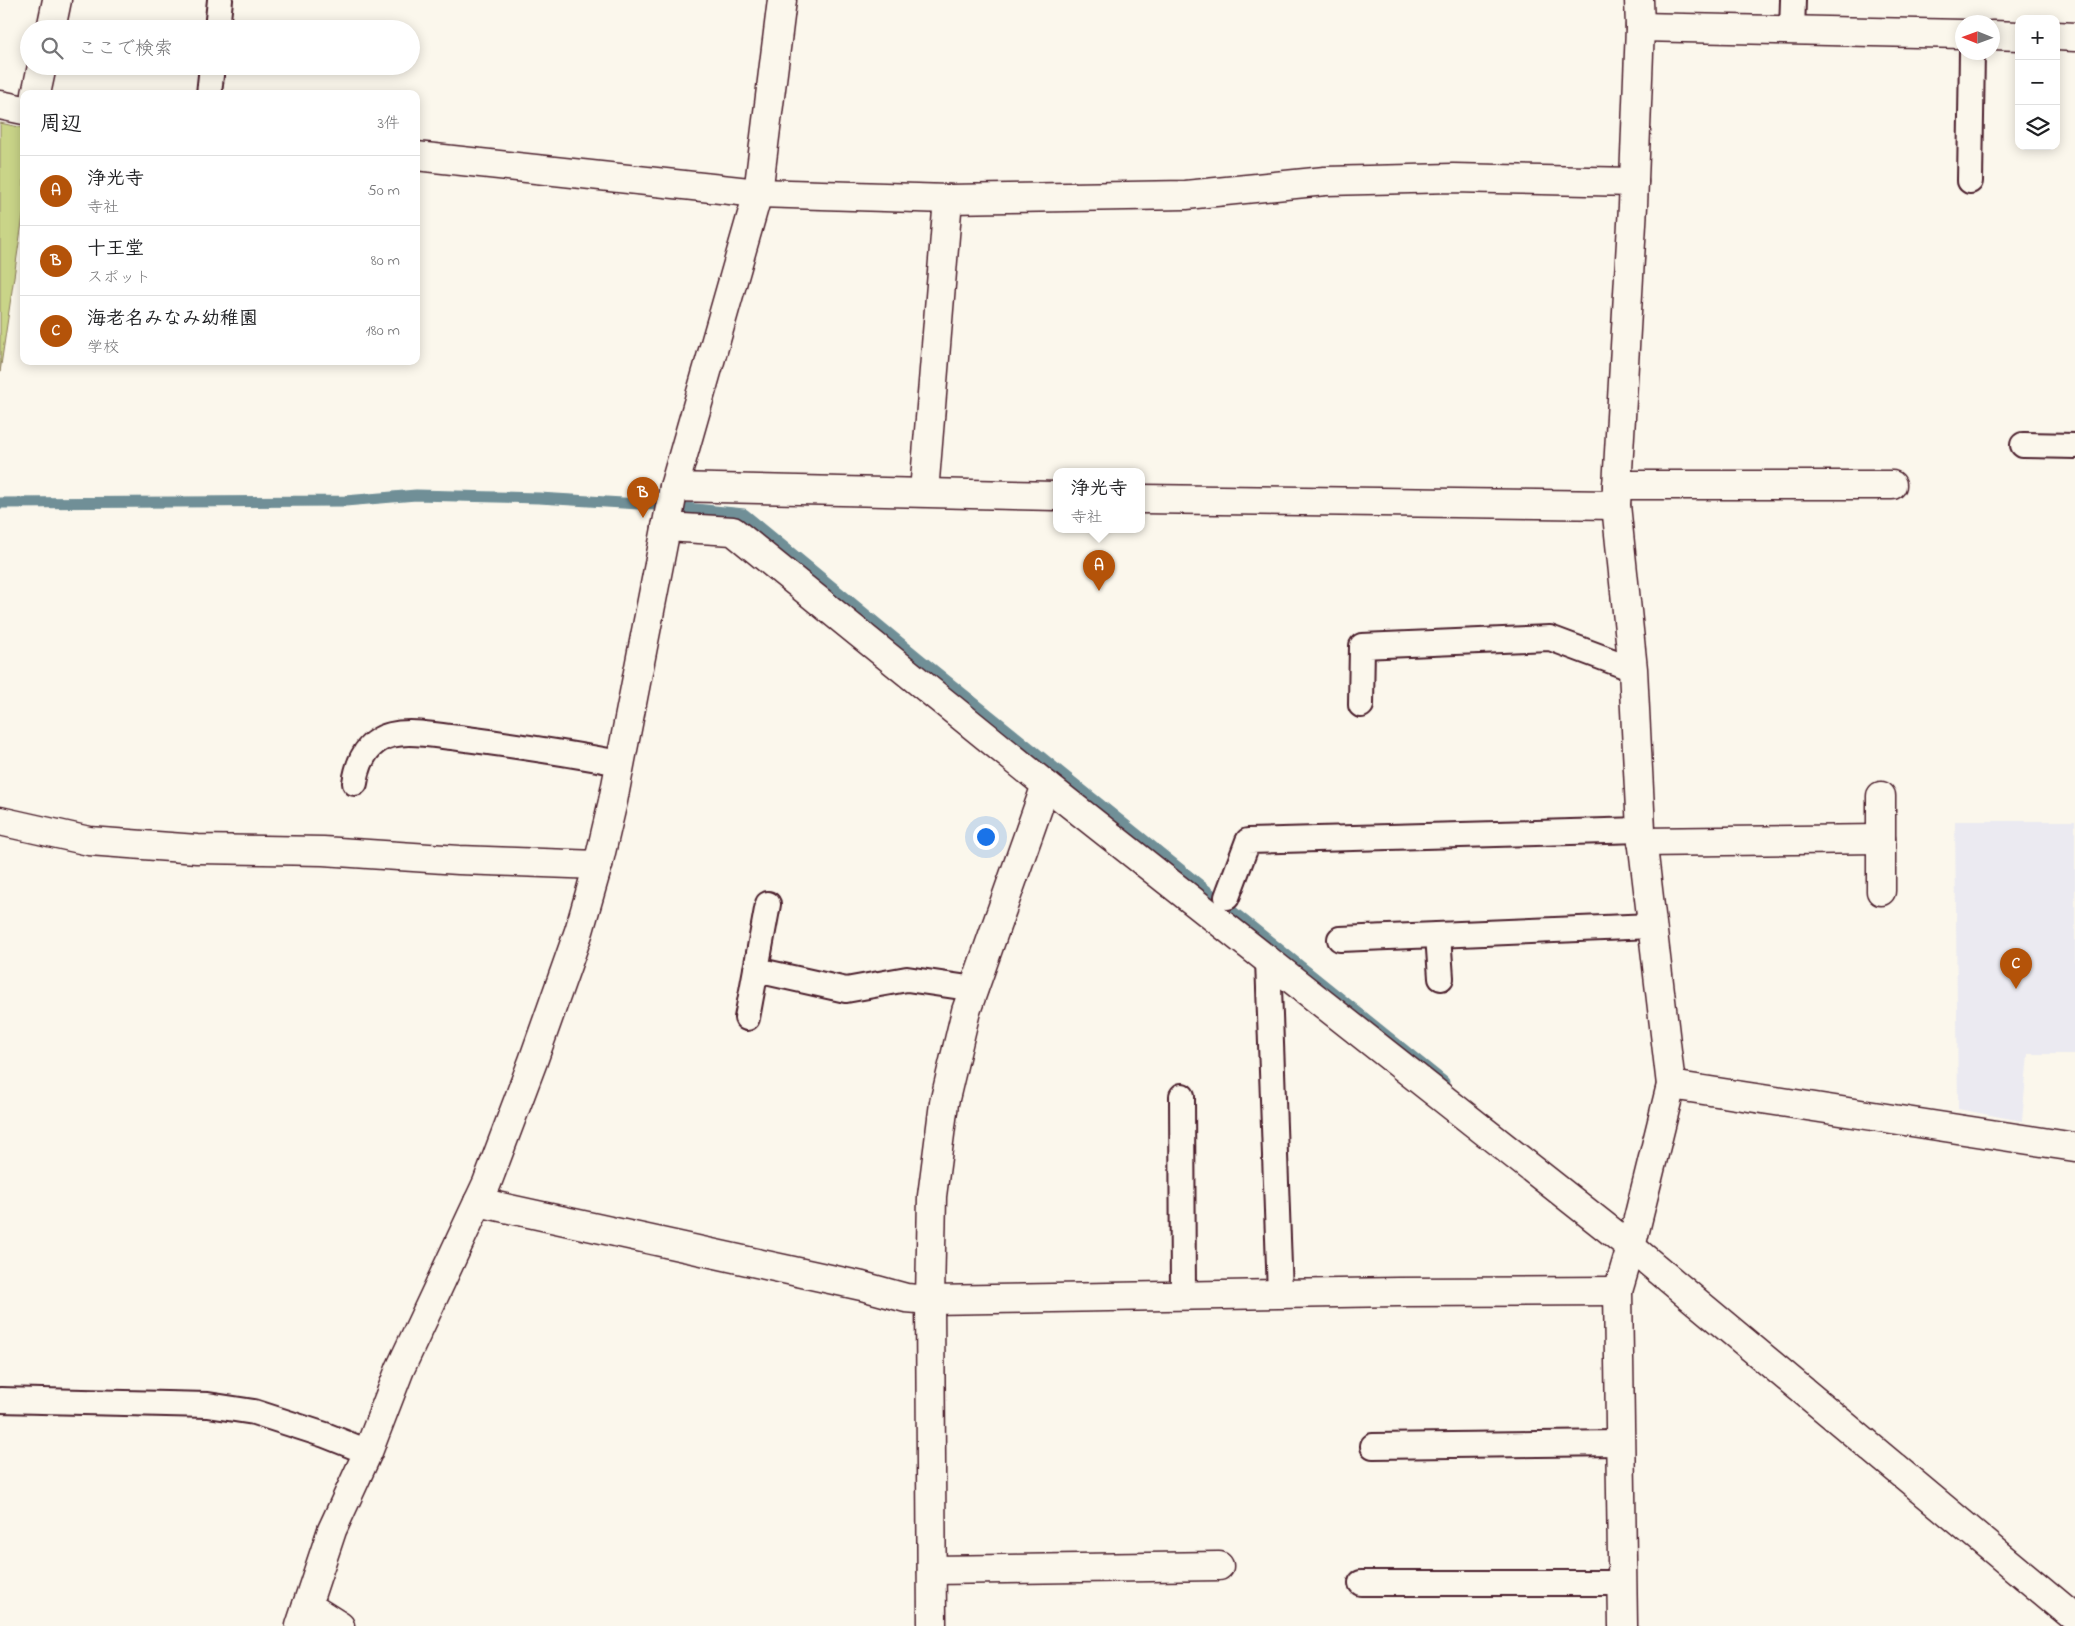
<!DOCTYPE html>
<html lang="ja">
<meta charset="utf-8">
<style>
body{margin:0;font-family:"Indie Flower","Klee One",sans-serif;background:#f2f2f2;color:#202124}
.controls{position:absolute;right:15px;top:15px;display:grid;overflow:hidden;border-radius:10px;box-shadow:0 2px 12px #0003}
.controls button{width:45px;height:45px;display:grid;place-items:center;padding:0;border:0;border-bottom:1px solid #e0e0e0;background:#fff;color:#202124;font:25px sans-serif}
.compass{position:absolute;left:1955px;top:15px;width:45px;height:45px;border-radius:50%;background:#fff;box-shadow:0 2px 12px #0003;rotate:271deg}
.you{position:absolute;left:985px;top:836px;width:18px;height:18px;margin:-12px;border:4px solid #fff;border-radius:50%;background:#1a73e8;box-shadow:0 0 0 8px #1a73e833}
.badge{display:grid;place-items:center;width:32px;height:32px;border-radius:50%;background:#b45309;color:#fff;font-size:16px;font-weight:700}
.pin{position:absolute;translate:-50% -41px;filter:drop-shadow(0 1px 2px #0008)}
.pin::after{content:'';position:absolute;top:26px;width:18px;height:15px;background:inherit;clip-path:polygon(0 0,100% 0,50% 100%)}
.popup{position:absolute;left:1053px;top:468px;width:92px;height:65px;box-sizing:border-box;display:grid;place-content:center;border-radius:10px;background:#fff;filter:drop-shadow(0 1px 4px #0005);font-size:16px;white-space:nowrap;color:#757577}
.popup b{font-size:19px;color:#202124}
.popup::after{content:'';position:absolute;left:50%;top:100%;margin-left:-10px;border:10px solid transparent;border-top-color:#fff}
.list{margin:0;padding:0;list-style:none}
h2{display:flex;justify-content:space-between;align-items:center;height:65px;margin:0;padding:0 20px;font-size:21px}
h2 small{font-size:16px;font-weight:400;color:#757577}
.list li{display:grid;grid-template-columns:32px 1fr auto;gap:15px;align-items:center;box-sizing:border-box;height:70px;padding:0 20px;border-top:1px solid #e0e0e0}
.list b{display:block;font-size:19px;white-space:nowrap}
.list p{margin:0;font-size:16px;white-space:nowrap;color:#757577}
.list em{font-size:16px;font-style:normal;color:#757577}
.icon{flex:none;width:28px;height:28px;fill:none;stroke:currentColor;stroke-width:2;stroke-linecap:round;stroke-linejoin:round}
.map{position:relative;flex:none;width:2075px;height:1626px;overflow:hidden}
.search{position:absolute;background:#fff;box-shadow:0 2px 12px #0003;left:20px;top:20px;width:400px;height:55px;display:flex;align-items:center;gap:12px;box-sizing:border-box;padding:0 18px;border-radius:28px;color:#757577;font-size:19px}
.panel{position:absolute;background:#fff;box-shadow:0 2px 12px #0003;left:20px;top:90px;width:400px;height:275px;border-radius:10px}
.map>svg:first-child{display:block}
.built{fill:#ebeaf1}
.green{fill:#c9d488;stroke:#8a7a5a}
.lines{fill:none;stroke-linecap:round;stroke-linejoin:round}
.stream{stroke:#6f8f97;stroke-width:11}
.lane-casing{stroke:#4a1f2b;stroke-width:28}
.street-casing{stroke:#4a1f2b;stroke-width:31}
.lane{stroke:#fbf7ec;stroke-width:24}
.street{stroke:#fbf7ec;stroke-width:28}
</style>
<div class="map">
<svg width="2075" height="1626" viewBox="0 0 2075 1626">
<rect width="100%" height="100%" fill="#fbf7ec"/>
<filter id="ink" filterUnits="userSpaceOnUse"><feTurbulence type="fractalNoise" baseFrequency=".02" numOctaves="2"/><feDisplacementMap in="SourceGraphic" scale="10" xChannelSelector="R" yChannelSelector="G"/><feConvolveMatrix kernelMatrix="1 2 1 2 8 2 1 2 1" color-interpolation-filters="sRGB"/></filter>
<g filter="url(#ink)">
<polygon class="built" points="1955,821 2075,821 2075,1054 2028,1054 2022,1121 1958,1109"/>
<polygon class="green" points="0,123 24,128 24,209 0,372"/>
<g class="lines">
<polyline class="stream" points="0,503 345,501 416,495 539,498 656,505 744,514 921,660 1444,1082"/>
<g class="lane-casing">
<g id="lane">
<polyline points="217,29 220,0"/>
<polyline points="1792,31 1793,0"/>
<polyline points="209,94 212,66"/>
<polyline points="1970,181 1972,52"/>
<polyline points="2023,445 2075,446"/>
<polyline points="1361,705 1362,646 1550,638 1633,669"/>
<path d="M355,783C358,762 367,741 391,735C412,730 437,736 459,738C513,745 566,753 620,763"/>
<polyline points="1227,897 1248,841 1641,830"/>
<polyline points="1438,935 1441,978"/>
<polyline points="1340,939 1652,926"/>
<polyline points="1268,960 1280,1294"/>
<polyline points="756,970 846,990 907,979 975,989"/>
<polyline points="747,1018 768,904"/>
<polyline points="1182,1096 1183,1296"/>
<polyline points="0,1400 208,1405 254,1412 325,1435 368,1452"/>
<polyline points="1373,1446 1620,1443"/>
<polyline points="1361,1583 1622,1583"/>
</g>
</g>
<g class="street-casing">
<g id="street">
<polyline points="1640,27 1962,34"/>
<polyline points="51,29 57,0"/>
<polyline points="1992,35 2019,36"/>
<polyline points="2056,36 2075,37"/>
<polyline points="36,94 42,66"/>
<polyline points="0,105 24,110"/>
<polyline points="416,156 758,193 948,199 1186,195 1325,181 1453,178 1634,182"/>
<polyline points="1617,485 1892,485"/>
<polyline points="674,487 1056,496"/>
<polyline points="924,492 948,199"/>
<polyline points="1142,499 1616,505"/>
<polyline points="666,527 733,531 1046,785 1631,1247 2075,1618"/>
<polyline points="0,821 89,841 197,849 323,851 459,860 598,865"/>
<polyline points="1642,842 1881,839"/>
<polyline points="1881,891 1881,796"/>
<polyline points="1671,1085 2075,1147"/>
<polyline points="478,1202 862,1286 906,1298 930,1300 1398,1292 1618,1291"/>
<polyline points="932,1570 1219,1566"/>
<polyline points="307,1605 340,1626"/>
<polyline points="300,1626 332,1530 368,1452 400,1369 487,1183 533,1061 579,931 598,865 613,801 674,487 758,193 782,0"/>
<polyline points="932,1626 930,1300 932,1196 944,1103 966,1011 1046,785"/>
<polyline points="1623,1626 1618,1291 1631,1247 1671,1085 1641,830 1633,669 1616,505 1633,206 1640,27 1639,0"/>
</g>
</g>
<use href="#lane" class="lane"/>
<use href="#street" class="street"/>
</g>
</g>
</svg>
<div class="controls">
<button>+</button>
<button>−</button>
<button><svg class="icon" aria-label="layers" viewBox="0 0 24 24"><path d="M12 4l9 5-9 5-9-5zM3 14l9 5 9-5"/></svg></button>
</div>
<svg class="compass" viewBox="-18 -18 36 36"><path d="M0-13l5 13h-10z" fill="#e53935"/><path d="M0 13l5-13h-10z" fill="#757577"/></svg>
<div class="you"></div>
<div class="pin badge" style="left:1099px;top:591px">A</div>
<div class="popup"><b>浄光寺</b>寺社</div>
<div class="pin badge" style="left:643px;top:518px">B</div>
<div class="pin badge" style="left:2016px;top:989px">C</div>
<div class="search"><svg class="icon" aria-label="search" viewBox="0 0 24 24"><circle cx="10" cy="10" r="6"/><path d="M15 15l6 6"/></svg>ここで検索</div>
<section class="panel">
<h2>周辺<small>3件</small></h2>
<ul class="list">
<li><span class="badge">A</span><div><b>浄光寺</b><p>寺社</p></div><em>50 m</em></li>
<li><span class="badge">B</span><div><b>十王堂</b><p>スポット</p></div><em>80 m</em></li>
<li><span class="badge">C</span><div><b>海老名みなみ幼稚園</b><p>学校</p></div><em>180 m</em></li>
</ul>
</section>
</div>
